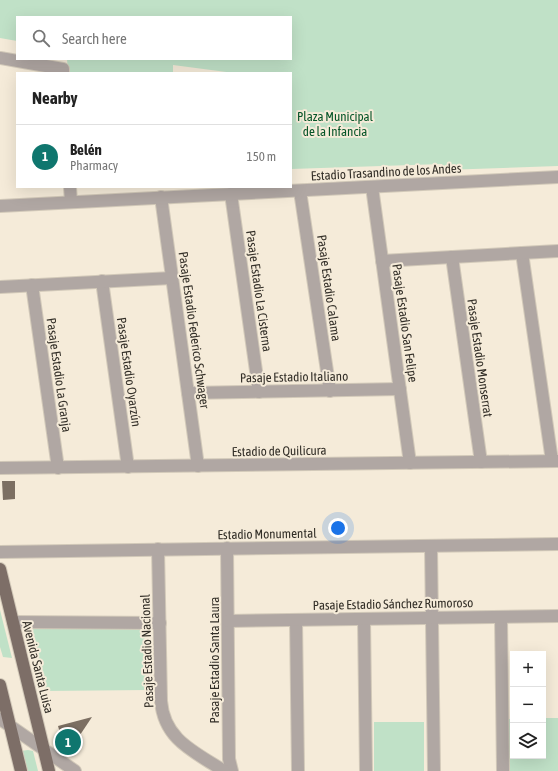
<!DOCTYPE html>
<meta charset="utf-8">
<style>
body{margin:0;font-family:"Asap Condensed",sans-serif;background:#f6f6f6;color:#222}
.controls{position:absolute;right:12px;bottom:12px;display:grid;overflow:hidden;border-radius:0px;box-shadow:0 4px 16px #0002}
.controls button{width:36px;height:36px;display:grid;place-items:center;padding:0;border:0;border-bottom:1px solid #e0e0e0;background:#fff;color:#222;font:20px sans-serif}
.you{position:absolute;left:338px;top:528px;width:14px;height:14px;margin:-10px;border:3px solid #fff;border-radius:50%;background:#1a73e8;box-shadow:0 0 0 6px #1a73e833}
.badge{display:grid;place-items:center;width:26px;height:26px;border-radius:50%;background:#0f766e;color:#fff;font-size:13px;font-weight:700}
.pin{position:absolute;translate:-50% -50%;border:2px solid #fff;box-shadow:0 1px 4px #0006}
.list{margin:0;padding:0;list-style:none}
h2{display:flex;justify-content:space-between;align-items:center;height:52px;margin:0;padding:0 16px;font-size:17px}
h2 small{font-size:13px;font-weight:400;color:#767676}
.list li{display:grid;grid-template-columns:26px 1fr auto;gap:12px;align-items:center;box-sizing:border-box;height:64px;padding:0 16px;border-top:1px solid #e0e0e0}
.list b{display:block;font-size:15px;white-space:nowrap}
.list p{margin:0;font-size:13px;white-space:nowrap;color:#767676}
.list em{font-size:13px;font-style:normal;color:#767676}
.icon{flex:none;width:22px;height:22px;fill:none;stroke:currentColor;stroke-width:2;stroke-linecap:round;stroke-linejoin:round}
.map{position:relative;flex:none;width:558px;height:771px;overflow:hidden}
.search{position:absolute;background:#fff;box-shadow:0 4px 16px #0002;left:16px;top:16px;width:276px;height:44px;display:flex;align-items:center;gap:10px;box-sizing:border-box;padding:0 14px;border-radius:0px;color:#767676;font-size:15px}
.panel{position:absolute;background:#fff;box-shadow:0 4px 16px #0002;left:16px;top:72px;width:276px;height:116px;border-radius:0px}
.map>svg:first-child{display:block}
.green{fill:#c0e1c7}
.building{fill:#7c6f62}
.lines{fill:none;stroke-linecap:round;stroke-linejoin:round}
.minor-casing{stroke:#d2c9b9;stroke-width:14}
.major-casing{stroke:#d2c9b9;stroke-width:14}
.minor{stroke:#b0a7a3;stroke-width:12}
.major{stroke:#7d6e67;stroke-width:12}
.labels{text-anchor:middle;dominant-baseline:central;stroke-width:4;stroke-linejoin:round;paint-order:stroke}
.park-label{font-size:13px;fill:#055528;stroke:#f5ebd9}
.street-label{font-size:13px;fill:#332f28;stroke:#f5ebd9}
</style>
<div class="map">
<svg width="558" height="771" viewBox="0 0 558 771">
<rect width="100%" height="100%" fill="#f5ebd9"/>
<g class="green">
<polygon points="0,0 558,0 558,166 443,170 442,164 291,169 291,73 234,73 173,65 173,73 68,73 67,59 291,59 291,17 17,17 17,41 0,38"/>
<polygon points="0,610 12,658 3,657 0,647"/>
<polygon points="28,627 147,628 148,690 43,691"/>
<polygon points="543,718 558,718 558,771 507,771 507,719 513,719 513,756 543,756"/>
<rect x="374" y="722" width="50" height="49"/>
<polygon points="28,750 33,751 38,771 24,771 21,751"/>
</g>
<g class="building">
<polygon points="2,481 15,481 15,499 3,500"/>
<polygon points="92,717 72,747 63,743 58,726"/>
</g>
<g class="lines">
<g class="minor-casing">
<g id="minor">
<polyline points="0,58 63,69 63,73"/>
<polyline points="70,187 71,202"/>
<polyline points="372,187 410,463"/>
<polyline points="300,191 330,391"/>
<polyline points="231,194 259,392"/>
<polyline points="161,197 198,466"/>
<polyline points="0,206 558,177"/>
<polyline points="522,253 552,461"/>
<polyline points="452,257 481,462"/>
<polyline points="382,261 558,251"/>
<polyline points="102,281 128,467"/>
<polyline points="32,285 58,468"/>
<polyline points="0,287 172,278"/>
<polyline points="188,393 400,389"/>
<polyline points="0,468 558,461"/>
<polyline points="431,546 434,771"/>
<polyline points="227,548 229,759 232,771"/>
<path d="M158,549L161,701C164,740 195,752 224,771"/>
<polyline points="0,552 558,544"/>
<polyline points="501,617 503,771"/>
<polyline points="364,619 366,771"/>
<polyline points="296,620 298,771"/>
<polyline points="228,621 558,616"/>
<polyline points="13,622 160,623"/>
<polyline points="0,719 75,771"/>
</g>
</g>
<g class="major-casing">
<g id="major">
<polyline points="0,569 49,771"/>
<polyline points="0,685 21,771"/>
</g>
</g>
<use href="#minor" class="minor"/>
<use href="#major" class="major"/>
</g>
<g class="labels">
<g class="park-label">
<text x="335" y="116">Plaza Municipal<tspan x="335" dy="15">de la Infancia</tspan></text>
</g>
<g class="street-label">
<text transform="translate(386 172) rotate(-3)">Estadio Trasandino de los Andes</text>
<text transform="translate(329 288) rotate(82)">Pasaje Estadio Calama</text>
<text transform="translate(259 291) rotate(82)">Pasaje Estadio La Cisterna</text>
<text transform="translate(405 323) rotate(82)">Pasaje Estadio San Felipe</text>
<text transform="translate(194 330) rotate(82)">Pasaje Estadio Federico Schwager</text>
<text transform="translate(480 358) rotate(82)">Pasaje Estadio Monserrat</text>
<text transform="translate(129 372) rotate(82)">Pasaje Estadio Oyarzún</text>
<text transform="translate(59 375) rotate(82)">Pasaje Estadio La Granja</text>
<text transform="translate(294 377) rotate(-1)">Pasaje Estadio Italiano</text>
<text transform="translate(279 451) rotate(-1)">Estadio de Quilicura</text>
<text transform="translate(267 534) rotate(-1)">Estadio Monumental</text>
<text transform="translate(393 604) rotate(-1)">Pasaje Estadio Sánchez Rumoroso</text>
<text transform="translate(147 651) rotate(-92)">Pasaje Estadio Nacional</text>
<text transform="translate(214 660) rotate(-90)">Pasaje Estadio Santa Laura</text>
<text transform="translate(38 667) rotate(76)">Avenida Santa Luisa</text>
</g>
</g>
</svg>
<div class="controls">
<button>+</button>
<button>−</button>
<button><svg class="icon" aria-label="layers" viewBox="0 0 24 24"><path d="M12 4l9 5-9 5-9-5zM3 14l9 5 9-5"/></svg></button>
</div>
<div class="you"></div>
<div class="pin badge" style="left:68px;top:742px">1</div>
<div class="search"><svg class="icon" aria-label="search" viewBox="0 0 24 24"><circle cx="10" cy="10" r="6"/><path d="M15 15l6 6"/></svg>Search here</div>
<section class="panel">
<h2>Nearby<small></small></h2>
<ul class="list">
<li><span class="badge">1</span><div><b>Belén</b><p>Pharmacy</p></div><em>150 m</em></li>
</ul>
</section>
</div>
